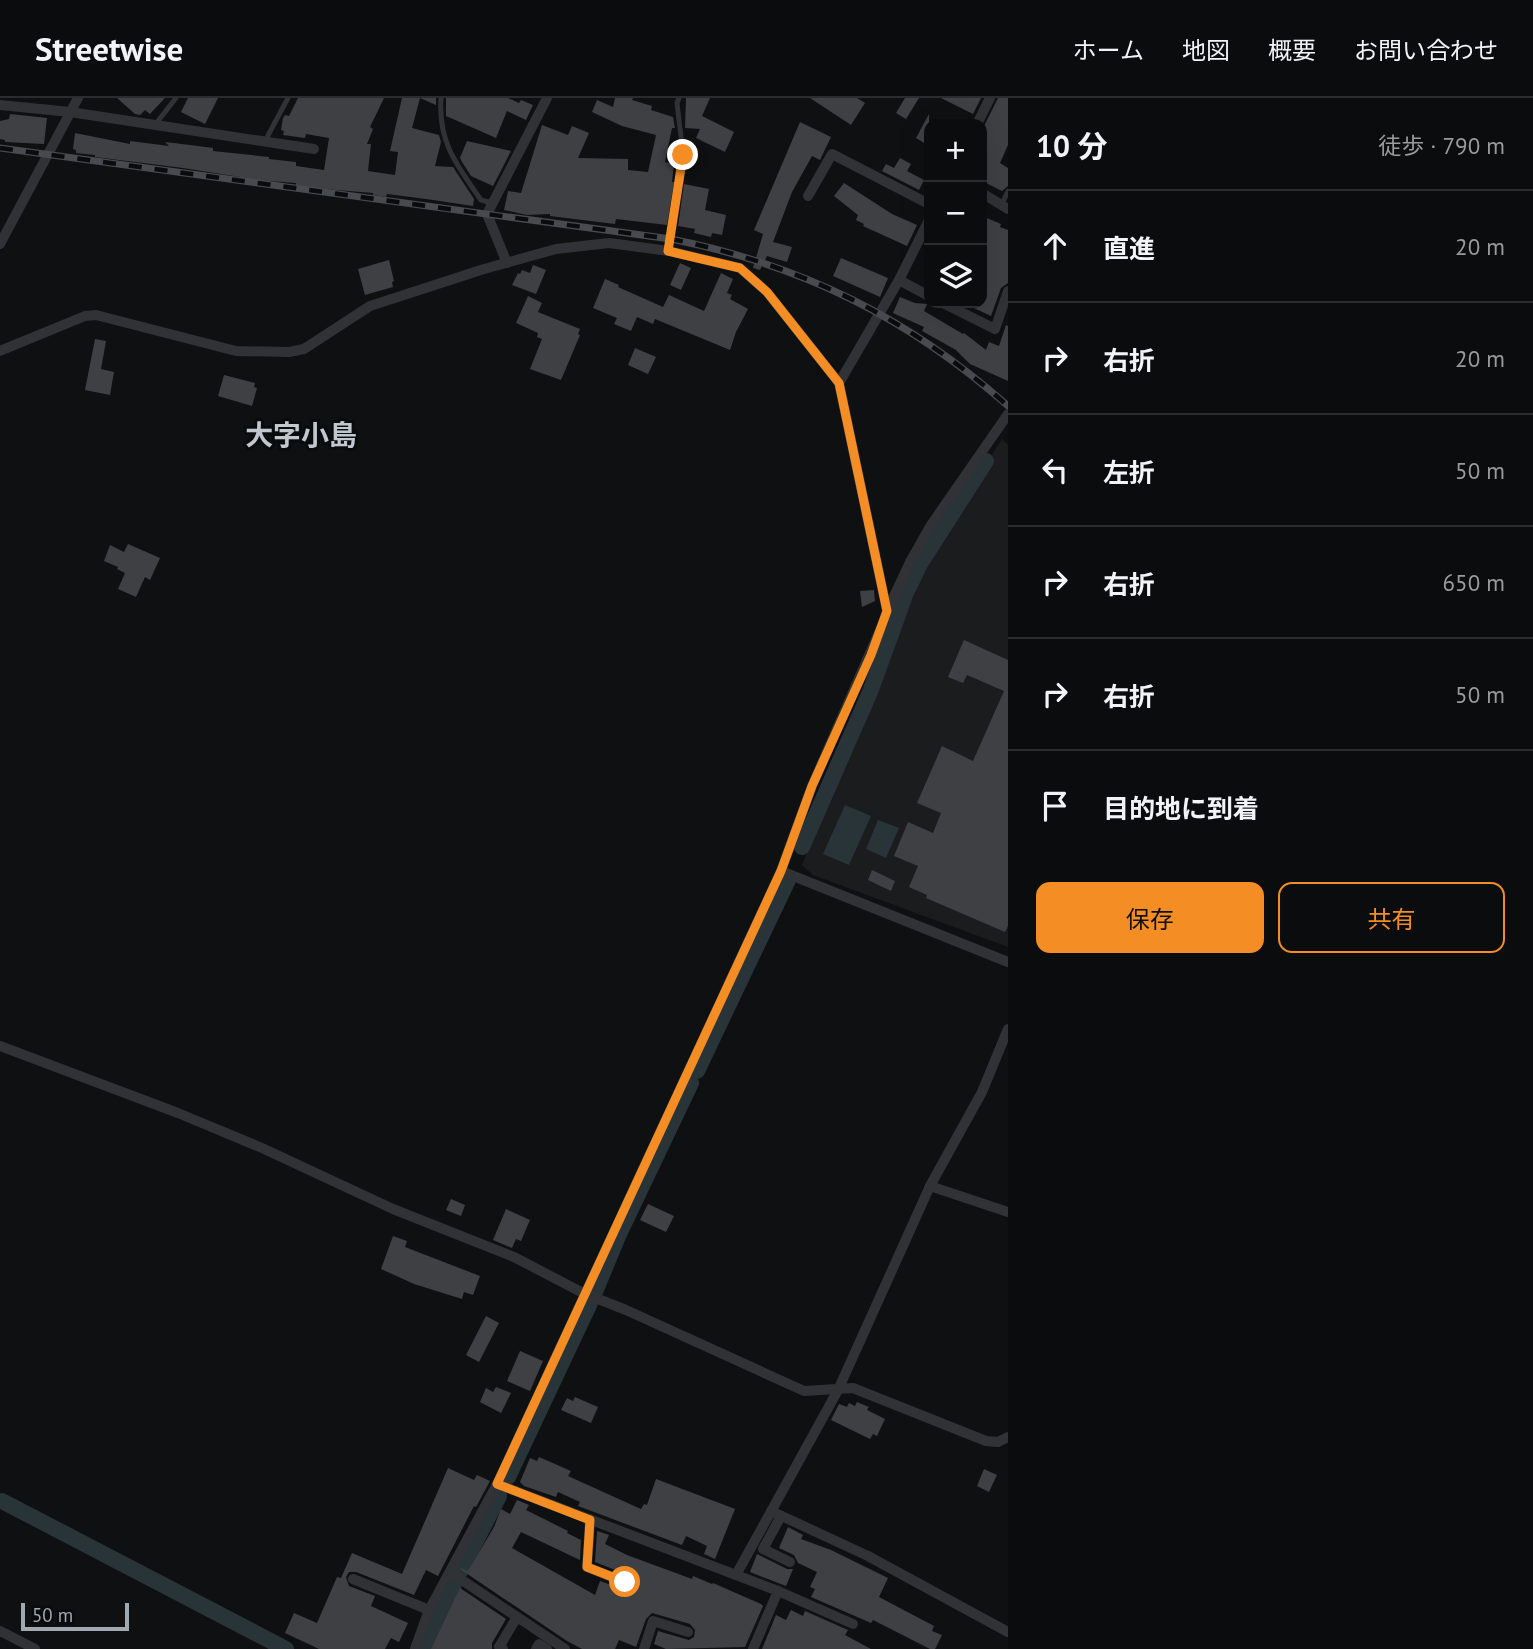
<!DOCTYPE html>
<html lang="ja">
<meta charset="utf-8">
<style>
body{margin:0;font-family:"PT Sans","Noto Sans JP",sans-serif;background:#141516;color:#f1f3f6}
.controls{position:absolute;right:21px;top:21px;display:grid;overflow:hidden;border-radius:14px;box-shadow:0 7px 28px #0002}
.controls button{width:63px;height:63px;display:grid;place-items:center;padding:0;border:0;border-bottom:2px solid #2b2c2e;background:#0b0c0d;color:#f1f3f6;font:35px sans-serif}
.scale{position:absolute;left:21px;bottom:18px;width:108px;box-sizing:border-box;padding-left:7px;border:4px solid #a0a9b2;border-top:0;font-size:19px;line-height:24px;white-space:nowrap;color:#a0a9b2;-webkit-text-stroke:5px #0a0b0c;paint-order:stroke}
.stop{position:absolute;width:21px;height:21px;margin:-16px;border:5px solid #f48d24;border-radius:50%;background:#fff}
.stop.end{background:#f48d24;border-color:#fff;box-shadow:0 2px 7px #0008}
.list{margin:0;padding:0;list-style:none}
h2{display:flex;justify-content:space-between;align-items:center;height:91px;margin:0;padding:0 28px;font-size:30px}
h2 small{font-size:23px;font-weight:400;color:#9a9b9d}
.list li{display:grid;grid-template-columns:46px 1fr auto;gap:21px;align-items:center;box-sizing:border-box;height:112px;padding:0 28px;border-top:2px solid #2b2c2e}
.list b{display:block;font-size:26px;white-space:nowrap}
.list em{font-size:23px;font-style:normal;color:#9a9b9d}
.actions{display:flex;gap:14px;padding:21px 28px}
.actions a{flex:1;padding:16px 0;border:2px solid #f48d24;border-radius:14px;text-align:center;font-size:24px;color:#f48d24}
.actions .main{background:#f48d24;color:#111}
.icon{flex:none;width:38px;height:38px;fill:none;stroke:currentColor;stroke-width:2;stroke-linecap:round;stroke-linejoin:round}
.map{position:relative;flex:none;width:1008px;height:1551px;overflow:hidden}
header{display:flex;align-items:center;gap:42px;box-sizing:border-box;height:98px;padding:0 35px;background:#0b0c0d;border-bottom:2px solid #2b2c2e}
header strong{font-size:33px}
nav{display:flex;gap:38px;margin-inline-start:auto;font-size:24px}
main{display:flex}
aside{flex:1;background:#0b0c0d}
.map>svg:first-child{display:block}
.built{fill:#1b1c1e}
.water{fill:#293439}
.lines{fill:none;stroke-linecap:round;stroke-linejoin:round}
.canal{stroke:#293439;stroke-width:16}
.building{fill:#3e4044}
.lane{stroke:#303236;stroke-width:5}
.street{stroke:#303236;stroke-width:10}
.rail-casing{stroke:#474a4f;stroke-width:7}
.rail{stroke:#0a0b0c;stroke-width:4.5;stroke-dasharray:13;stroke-linecap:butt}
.route{stroke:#f48d24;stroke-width:9}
.labels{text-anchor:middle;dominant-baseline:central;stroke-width:6;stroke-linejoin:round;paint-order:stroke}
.quarter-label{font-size:28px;font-weight:bold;fill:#c1c7ce;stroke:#0a0b0c}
</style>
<header>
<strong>Streetwise</strong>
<nav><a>ホーム</a><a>地図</a><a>概要</a><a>お問い合わせ</a></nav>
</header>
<main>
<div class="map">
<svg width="1008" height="1551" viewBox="0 0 1008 1551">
<rect width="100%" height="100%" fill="#0f1011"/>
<polygon class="built" points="1002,341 1008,347 1008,849 813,777 802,767 923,476 965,399"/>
<g class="water">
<polygon points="845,707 871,718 849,767 823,756"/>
<polygon points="878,722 899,730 886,760 866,751"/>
</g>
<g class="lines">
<g class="canal">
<polyline points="802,749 870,594 906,495 920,466 986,363"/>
<polyline points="697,973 788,782"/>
<polyline points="595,1194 619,1136 691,985"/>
<polyline points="508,1379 590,1205"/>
<polyline points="2,1403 286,1551"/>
<polyline points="461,1472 499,1398"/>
<polyline points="425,1551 454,1486"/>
</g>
</g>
<g class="building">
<polygon points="117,0 165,0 150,16 145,12 140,17 135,16"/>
<polygon points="188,0 218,0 205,26 181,14"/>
<polygon points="298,0 384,0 370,29 373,31 367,46 371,46 368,73 395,77 398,54 390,53 402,0 436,0 436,7 420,0 412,30 439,37 441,44 435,68 453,69 474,101 473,108 426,101 387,96 386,99 373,97 373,95 312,90 296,88 296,85 240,81 240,79 183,70 95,59 95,57 76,55 76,52 73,51 75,35 130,46 130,43 169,48 165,44 190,47 213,50 213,53 269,59 269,61 296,64 296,68 324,72 329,40 306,36 305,40 283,37 284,33 281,32 283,20 285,17 289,18"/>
<polygon points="446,0 508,0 519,5 521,2 533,7 526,22 507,13 496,40 446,18"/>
<polygon points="615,0 633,0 632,2 652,8 651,12 673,19 675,30 672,30 665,64 674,66 672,84 674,84 667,127 616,121 615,126 550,118 550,116 527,117 504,112 508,93 521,95 542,27 568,37 572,28 589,35 578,60 628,61 628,72 648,74 656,37 622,28 592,14 597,2 613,9"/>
<polygon points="686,0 710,0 702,18 734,34 725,54 696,40 700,31 685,30"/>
<polygon points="810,0 857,0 865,5 851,27"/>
<polygon points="905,0 919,0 906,21 896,15"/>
<polygon points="941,0 981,0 973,16"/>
<polygon points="998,0 1008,0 1008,47 1000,65 1008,70 1008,88 1002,93 982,83 982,32"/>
<polygon points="10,16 47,20 44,46 5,44 5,42 0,41 0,23 9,21"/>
<polygon points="929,16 929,48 916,40"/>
<polygon points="800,24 831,39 820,62 812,58 792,94 773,144 792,149 787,164 767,158 760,172 753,170 763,136 754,132"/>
<polygon points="467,43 511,53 493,88 471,78 462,64 460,60"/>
<polygon points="900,60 911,66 907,73 924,82 919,92 882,73 886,66 894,70"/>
<polygon points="844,85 892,116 917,127 907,148 863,128 864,126 856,122 858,117 834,98"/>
<polygon points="684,86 709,91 705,112 726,117 722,137 712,135 711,139 694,135 695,131 678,128"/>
<polygon points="982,118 1001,126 1000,129 1008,132 1008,185 1001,190 991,218 963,205 982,205"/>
<polygon points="841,160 888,180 880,199 833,178"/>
<polygon points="389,162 394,183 392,184 393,189 365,197 358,171"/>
<polygon points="680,165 691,170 681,192 670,187"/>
<polygon points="533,167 546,172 536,196 512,187 518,175 520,176 522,172 530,175"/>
<polygon points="721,175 733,181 727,195 732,197 730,201 748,211 736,234 730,252 655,221 653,226 637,219 631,233 614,226 617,220 593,210 605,181 619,187 618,189 663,209 669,197 704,213"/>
<polygon points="528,198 542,205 538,214 580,231 578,236 580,237 561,282 530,271 542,241 537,239 538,235 516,225"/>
<polygon points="900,199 915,205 927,206 924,213 963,236 964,235 986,252 989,244 999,248 1006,227 1008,228 1008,283 970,266 956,252 922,233 924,229 893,215"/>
<polygon points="95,241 106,243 101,271 114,274 110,297 85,292"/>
<polygon points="635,250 656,259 648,276 628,267"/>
<polygon points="224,277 255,285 254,289 257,290 252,308 218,298"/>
<polygon points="128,446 160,460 150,482 145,479 136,499 118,491 125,475 117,471 118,469 104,463 110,447 124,454"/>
<polygon points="874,492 875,503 862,509 860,493"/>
<polygon points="964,542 1008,562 1008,828 1005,834 926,800 927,797 909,789 918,768 894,758 908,724 933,735 941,715 917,705 942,648 973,663 1004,593 967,577 963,585 948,579"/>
<polygon points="872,772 895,783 891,793 868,782"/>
<polygon points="451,1101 465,1107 461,1118 446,1112"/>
<polygon points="648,1106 674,1118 666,1134 640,1122"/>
<polygon points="506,1111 530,1122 521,1143 516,1141 512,1150 493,1142"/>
<polygon points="393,1138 407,1143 405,1149 480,1178 473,1197 464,1194 462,1201 414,1186 381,1171"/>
<polygon points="486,1218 499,1225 479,1264 466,1257"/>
<polygon points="520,1253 543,1263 530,1293 507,1283"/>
<polygon points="496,1289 511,1295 501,1315 480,1304 486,1290 493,1294"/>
<polygon points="575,1299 598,1309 591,1325 561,1312 567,1300 573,1303"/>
<polygon points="857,1304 869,1309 867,1312 885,1321 877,1338 873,1336 870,1341 831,1322 839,1306 847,1309 849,1305 855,1308"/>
<polygon points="539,1359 571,1373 568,1378 641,1411 644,1406 647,1407 656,1381 735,1411 715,1461 704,1456 707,1448 686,1438 682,1447 578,1408 580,1404 558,1394 556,1399 524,1388 520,1384 530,1360 537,1363"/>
<polygon points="448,1370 474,1382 477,1377 490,1383 476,1409 474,1408 438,1478 426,1472 414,1497 356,1474 349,1474 346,1479 349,1488 375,1498 371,1508 408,1525 399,1544 391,1540 385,1551 319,1551 285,1535 294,1515 317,1525 337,1479 341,1480 352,1455 402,1476"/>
<polygon points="984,1371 997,1377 989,1394 977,1388"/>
<polygon points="517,1402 529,1407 526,1412 568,1433 567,1435 581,1442 580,1462 521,1434 512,1450 595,1497 600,1483 625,1492 630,1490 633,1484 628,1477 595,1464 597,1433 609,1437 605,1446 627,1457 692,1481 693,1478 712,1486 713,1485 761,1506 763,1508 745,1549 666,1551 654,1546 658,1533 689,1542 694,1539 695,1532 690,1526 652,1515 646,1521 636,1549 619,1542 615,1551 582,1551 567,1543 460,1471 461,1470 468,1473 494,1429 501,1411 510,1416"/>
<polygon points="788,1429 803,1437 801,1441 831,1452 888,1480 879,1499 934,1528 932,1533 942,1537 935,1551 930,1551 873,1522 871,1525 811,1499 815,1491 810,1489 817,1474 798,1465 794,1457 779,1450"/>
<polygon points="757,1456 787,1471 793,1471 786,1488 750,1474"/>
<polygon points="460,1490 506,1521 492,1545 492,1551 431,1551"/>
<polygon points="791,1512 803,1518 805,1513 848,1532 845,1537 871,1551 762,1551 776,1517 786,1522"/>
</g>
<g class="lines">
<g class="lane">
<path d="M441,0C438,45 457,67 481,102L492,105"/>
<polyline points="154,28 176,0"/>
<polyline points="265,43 288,0"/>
<polyline points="1002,106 1008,93"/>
<polyline points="669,153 683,56 677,5 679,0"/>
</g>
<g class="street">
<polyline points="0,7 70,14 314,51"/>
<polyline points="977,26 990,0"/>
<polyline points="982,95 1008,111"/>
<polyline points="808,98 832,56 929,106"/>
<polyline points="929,122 899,182 929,198"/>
<polyline points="0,146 78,0"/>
<polyline points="507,165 487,116 547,0"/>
<polyline points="943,205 995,231 1008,193"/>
<polyline points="0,253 85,218 96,217 236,253 289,254 304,251 370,208 484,171 556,151 609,145 669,153 740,170 767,194 839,285 887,513 884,523 812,688 781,773 497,1386 429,1512 415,1551"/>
<polyline points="839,285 899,182"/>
<polyline points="887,513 910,464 931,427 1008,316"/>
<polyline points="781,773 1008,864"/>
<polyline points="0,948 178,1015 262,1050 393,1111 514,1159 583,1195 626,1212 804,1293 853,1290 986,1343 998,1344 1008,1339"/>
<polyline points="930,1088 1008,1114"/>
<polyline points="497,1386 778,1493 753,1551"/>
<polyline points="771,1413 868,1458 1008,1534"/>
<polyline points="781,1418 763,1451 790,1464"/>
<polyline points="590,1421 587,1469 625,1484"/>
<polyline points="450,1474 565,1551"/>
<polyline points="736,1477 838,1292 930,1088 982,994 1008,931"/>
<polyline points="353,1481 429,1512"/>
<polyline points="778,1493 853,1526"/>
<polyline points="0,1533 35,1551"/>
<polyline points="503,1551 499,1549 517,1519"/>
<polyline points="536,1551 539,1546 547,1551"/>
<polyline points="644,1551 653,1523 688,1534"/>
</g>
<g class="rail-casing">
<path id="rail" d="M0,50L671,141C802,167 909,220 1008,308"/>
</g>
<use href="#rail" class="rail"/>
</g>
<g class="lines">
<polyline class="route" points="625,1484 587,1469 590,1422 497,1386 781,773 812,688 871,557 887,513 839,285 767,194 740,170 668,153 683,57"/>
</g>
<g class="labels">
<g class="quarter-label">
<text x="301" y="336">大字小島</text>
</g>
</g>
</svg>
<div class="controls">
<button>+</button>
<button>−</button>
<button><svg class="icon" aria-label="layers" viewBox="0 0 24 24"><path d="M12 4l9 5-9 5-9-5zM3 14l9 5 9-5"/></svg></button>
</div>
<div class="scale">50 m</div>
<div class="stop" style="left:625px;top:1484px"></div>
<div class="stop end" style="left:683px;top:57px"></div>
</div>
<aside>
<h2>10 分<small>徒歩 · 790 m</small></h2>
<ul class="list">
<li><svg class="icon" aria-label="ahead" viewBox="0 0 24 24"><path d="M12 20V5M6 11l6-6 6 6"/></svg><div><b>直進</b></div><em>20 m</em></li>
<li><svg class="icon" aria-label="right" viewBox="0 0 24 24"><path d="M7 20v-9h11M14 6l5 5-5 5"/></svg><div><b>右折</b></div><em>20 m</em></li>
<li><svg class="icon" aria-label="left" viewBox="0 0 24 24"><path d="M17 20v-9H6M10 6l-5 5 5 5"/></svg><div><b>左折</b></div><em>50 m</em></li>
<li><svg class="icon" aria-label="right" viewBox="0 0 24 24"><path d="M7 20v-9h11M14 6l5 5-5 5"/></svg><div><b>右折</b></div><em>650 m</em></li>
<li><svg class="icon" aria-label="right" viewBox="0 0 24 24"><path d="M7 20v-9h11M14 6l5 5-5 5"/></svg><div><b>右折</b></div><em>50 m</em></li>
<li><svg class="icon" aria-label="arrive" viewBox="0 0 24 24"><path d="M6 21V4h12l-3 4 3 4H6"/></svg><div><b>目的地に到着</b></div></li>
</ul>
<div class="actions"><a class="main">保存</a><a>共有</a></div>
</aside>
</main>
